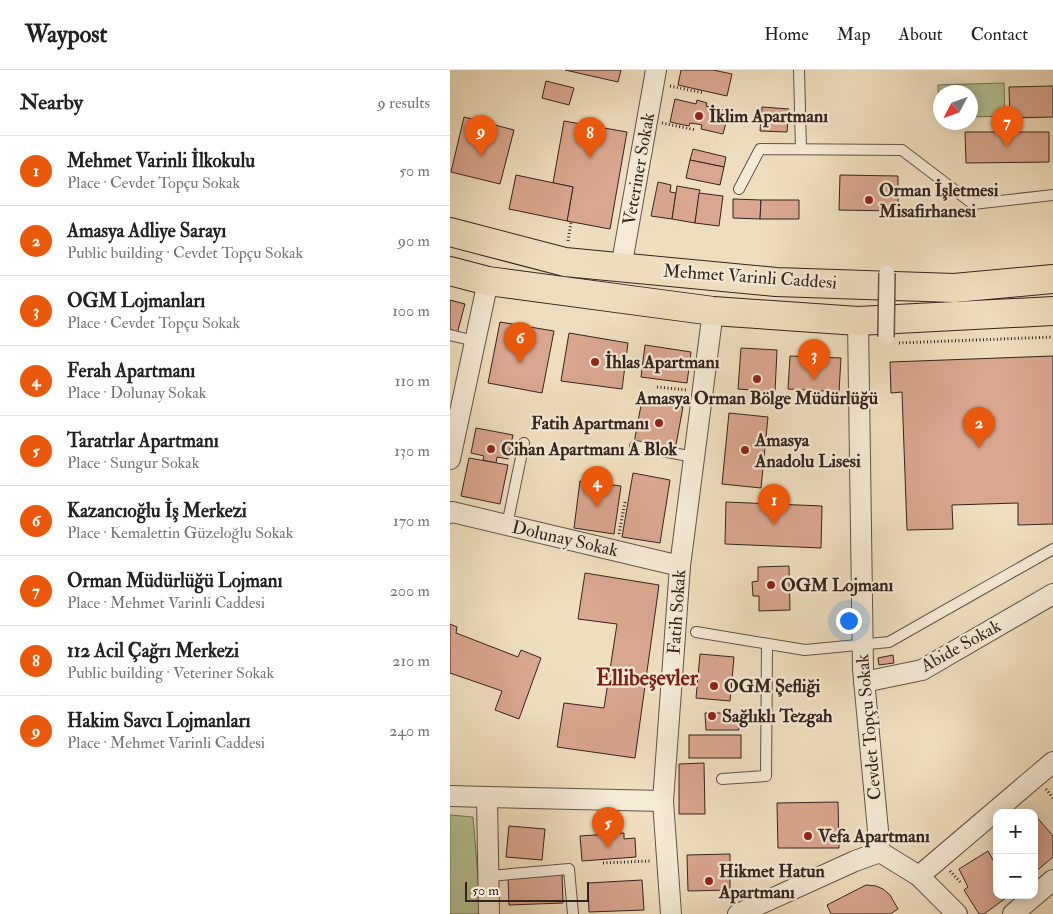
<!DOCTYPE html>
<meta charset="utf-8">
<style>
body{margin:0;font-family:"IM FELL Double Pica",serif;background:#f6f6f6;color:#222}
.controls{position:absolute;right:15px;bottom:15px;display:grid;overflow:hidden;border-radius:10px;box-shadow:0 2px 12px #0003}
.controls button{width:45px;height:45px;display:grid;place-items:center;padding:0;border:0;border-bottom:1px solid #e0e0e0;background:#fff;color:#222;font:25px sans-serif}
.compass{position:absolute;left:483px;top:15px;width:45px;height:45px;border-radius:50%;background:#fff;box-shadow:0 2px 12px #0003;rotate:229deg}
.scale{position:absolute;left:15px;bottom:12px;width:124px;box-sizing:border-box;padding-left:5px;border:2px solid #34241e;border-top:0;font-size:14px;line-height:18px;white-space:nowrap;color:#34241e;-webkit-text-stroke:4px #f5ead5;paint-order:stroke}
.you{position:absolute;left:398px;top:550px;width:18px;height:18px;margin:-12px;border:4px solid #fff;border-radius:50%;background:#1a73e8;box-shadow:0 0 0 8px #1a73e833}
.badge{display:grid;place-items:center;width:32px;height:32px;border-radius:50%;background:#ea580c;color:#fff;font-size:16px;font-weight:700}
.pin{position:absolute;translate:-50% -41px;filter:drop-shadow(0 1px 2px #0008)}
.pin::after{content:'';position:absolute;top:26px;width:18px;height:15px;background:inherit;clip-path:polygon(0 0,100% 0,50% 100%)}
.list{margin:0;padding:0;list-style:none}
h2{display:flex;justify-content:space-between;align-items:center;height:65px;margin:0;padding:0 20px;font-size:21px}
h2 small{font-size:16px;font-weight:400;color:#767676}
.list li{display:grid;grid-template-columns:32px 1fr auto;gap:15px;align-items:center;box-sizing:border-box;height:70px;padding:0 20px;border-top:1px solid #e0e0e0}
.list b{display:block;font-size:19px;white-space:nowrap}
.list p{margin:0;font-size:16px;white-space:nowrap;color:#767676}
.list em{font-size:16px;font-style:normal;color:#767676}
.map{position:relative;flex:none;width:603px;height:844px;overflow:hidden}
header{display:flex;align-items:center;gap:30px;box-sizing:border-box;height:70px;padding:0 25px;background:#fff;border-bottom:1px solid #e0e0e0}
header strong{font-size:24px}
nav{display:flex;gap:28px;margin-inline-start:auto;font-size:18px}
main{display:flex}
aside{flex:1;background:#fff}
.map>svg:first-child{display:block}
.green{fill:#b5c295;stroke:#74735a}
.building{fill:#d9a68f;stroke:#34241e}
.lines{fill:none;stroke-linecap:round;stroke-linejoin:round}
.service-casing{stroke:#635246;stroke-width:12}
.minor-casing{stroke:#635246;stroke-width:22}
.primary-casing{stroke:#34241e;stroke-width:30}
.path{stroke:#34241e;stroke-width:3;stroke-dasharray:1 2.5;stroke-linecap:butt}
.service{stroke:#f5ead5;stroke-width:10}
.minor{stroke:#f5ead5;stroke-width:20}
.primary{stroke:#efdebe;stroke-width:28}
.pedestrian-bridge-casing{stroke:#635246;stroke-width:18;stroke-linecap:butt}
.pedestrian-bridge{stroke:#f5ead5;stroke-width:15}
.poi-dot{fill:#8f2418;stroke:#f5ead5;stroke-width:2}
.labels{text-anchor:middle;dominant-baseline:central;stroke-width:4.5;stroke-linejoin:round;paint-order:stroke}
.poi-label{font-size:18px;font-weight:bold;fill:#34241e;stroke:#f5ead5;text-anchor:start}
.street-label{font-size:18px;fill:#34241e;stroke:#f5ead5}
.district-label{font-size:22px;font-weight:bold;fill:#7a1f14;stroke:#f5ead5}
</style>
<header>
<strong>Waypost</strong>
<nav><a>Home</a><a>Map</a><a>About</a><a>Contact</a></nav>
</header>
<main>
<aside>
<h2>Nearby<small>9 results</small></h2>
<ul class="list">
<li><span class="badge">1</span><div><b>Mehmet Varinli İlkokulu</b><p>Place · Cevdet Topçu Sokak</p></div><em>50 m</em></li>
<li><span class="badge">2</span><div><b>Amasya Adliye Sarayı</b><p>Public building · Cevdet Topçu Sokak</p></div><em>90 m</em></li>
<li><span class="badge">3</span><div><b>OGM Lojmanları</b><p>Place · Cevdet Topçu Sokak</p></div><em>100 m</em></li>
<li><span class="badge">4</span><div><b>Ferah Apartmanı</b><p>Place · Dolunay Sokak</p></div><em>110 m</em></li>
<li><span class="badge">5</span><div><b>Taratrlar Apartmanı</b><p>Place · Sungur Sokak</p></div><em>130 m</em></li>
<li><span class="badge">6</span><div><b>Kazancıoğlu İş Merkezi</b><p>Place · Kemalettin Güzeloğlu Sokak</p></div><em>170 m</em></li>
<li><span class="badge">7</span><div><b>Orman Müdürlüğü Lojmanı</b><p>Place · Mehmet Varinli Caddesi</p></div><em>200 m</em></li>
<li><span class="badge">8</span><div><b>112 Acil Çağrı Merkezi</b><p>Public building · Veteriner Sokak</p></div><em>210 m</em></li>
<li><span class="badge">9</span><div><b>Hakim Savcı Lojmanları</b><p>Place · Mehmet Varinli Caddesi</p></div><em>240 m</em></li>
</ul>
</aside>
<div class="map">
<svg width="603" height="844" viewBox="0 0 603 844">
<rect width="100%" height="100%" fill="#efdebe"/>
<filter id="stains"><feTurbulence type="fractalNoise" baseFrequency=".004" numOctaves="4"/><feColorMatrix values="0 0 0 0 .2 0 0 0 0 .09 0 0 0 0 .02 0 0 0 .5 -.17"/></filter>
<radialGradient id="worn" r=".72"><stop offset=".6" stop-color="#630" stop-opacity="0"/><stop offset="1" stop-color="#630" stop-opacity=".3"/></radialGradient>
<g class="green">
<polygon points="554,13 555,46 521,47 520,22 490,22 490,48 489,48 488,15"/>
<polygon points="0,745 23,747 31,844 0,844"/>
</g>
<g class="building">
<polygon points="115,0 171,0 168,12"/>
<polygon points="231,0 263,0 282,4 277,26 228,15"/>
<polygon points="96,11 124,18 119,35 92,28"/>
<polygon points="603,16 603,47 560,48 559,17"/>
<polygon points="225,29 246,34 247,30 257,33 256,36 279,41 273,64 251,59 252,55 247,54 240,53 239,56 220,52"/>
<polygon points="312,37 339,39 337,62 310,61"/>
<polygon points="14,47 64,60 50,114 1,102"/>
<polygon points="114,51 177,62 160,159 117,151 123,117 103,113"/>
<polygon points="515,62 599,62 599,92 516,93"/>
<polygon points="243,79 276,87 274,97 240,90"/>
<polygon points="240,90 274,97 270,115 236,108"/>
<polygon points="66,105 123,117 117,151 59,139"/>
<polygon points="390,105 448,106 448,141 389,140"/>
<polygon points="208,112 221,115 220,122 226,123 222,149 201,146"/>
<polygon points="227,116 250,120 245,153 222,149"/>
<polygon points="249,123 273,126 269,156 245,153"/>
<polygon points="283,129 311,130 310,149 283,148"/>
<polygon points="311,130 349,130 349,149 310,149"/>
<polygon points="0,230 15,234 7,264 0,262"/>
<polygon points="50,252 104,261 92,323 38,313"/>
<polygon points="119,263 178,273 172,319 111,311"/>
<polygon points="195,275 241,282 237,313 191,307"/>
<polygon points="291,278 327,280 325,322 288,319"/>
<polygon points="340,286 391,288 389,322 338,319"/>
<polygon points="603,286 603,454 568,455 568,433 502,435 503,459 457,460 452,322 441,323 440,292"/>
<polygon points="192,330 233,337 225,380 184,373"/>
<polygon points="279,343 318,347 311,418 272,414"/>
<polygon points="26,358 63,365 58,389 47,387 46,393 33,390 34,386 21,383"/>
<polygon points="19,388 58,395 50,434 11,426"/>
<polygon points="183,403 220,410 210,473 172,467"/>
<polygon points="130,411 171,416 164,464 124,458"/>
<polygon points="276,432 372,436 371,478 275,474"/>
<polygon points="339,496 340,540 309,541 309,526 303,526 302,512 308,511 308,497"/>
<polygon points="135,503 209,515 185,688 107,677 114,633 154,638 167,554 128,549"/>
<polygon points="0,554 7,557 6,563 68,587 71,580 91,588 69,649 45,640 52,621 0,603"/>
<polygon points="250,584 284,587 280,631 246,628"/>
<polygon points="443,585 444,593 429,595 428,588"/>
<polygon points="255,643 288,643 289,660 256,660"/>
<rect x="239" y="665" width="52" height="23"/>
<polygon points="254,693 255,744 229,744 229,694"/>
<polygon points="388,732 389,778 328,778 327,733"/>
<polygon points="584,744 603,766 603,787 584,803"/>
<polygon points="59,756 95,759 92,790 56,787"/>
<polygon points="174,763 174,769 185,768 186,787 132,791 130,766"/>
<polygon points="538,781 547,797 547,825 560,825 534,844 529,844 514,820 518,817 509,799"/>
<polygon points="280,784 280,820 238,821 237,785"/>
<polygon points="112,803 113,833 59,835 58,806"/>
<polygon points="192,810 194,840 139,842 138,813"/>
<polygon points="416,815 426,816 433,819 440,825 448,839 440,844 381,844 377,835"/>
</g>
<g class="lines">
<g class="service-casing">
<g id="service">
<polyline points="349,0 351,79"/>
<polyline points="289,119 310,79 452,80 523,134 603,125"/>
<polyline points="0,265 25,271"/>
<polyline points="185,376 244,387"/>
<polyline points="57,455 74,373"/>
<polyline points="246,562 355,580 439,572 603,479"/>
<polyline points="272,709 316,706 317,574"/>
<polyline points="39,806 119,799 123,844"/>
</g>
</g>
<g class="minor-casing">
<g id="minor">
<polyline points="171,198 206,0"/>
<polyline points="408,251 413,599 430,782 469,806 507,844"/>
<polyline points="0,389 38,211"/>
<polyline points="0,443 2,442 230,496"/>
<polyline points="414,612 472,600 603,524"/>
<polyline points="0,726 37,727"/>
<polyline points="469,806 603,692"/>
<polyline points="39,844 37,727 213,731"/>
<polyline points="221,844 213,731 230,496 263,241"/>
<polyline points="288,844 405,791 430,782"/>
<polyline points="563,844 603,810"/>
</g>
</g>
<g class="primary-casing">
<g id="primary">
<polyline points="0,162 115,192 326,212 504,218 603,209"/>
<polyline points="0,201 38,211 263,241 408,251 603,241"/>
</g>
</g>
<g class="path">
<polyline points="220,16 254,23"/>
<polyline points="212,53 246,60"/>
<polyline points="118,171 121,152"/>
<polyline points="449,273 603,267"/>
<polyline points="207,317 237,320"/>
<polyline points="204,329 233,333"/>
<polyline points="169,464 175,432"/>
<polyline points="596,719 603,728"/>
<polyline points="153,793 200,791"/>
<polyline points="500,801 511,813"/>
</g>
<use href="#service" class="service"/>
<use href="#minor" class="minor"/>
<use href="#primary" class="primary"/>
<g class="pedestrian-bridge-casing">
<polyline id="pedestrian-bridge" points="436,267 437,203"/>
</g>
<use href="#pedestrian-bridge" class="pedestrian-bridge"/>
</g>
<g class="poi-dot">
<circle cx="249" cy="46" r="5"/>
<circle cx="419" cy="130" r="5"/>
<circle cx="145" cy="292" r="5"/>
<circle cx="307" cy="309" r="5"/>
<circle cx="209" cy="353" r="5"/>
<circle cx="41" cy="379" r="5"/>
<circle cx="295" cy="380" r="5"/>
<circle cx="321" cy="515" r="5"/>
<circle cx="264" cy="616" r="5"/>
<circle cx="262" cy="646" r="5"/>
<circle cx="358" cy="766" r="5"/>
<circle cx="259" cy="811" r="5"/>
</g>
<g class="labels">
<g class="poi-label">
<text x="259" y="46">İklim Apartmanı</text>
<text x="429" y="120">Orman İşletmesi<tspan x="429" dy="21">Misafirhanesi</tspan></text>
<text x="155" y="292">İhlas Apartmanı</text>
<text x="307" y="328" text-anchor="middle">Amasya Orman Bölge Müdürlüğü</text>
<text x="199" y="353" text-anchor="end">Fatih Apartmanı</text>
<text x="305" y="370">Amasya<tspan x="305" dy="21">Anadolu Lisesi</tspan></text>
<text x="51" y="379">Cihan Apartmanı A Blok</text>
<text x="331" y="515">OGM Lojmanı</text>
<text x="274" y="616">OGM Şefliği</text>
<text x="272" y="646">Sağlıklı Tezgah</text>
<text x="368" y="766">Vefa Apartmanı</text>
<text x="269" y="801">Hikmet Hatun<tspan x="269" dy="21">Apartmanı</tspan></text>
</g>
<g class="street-label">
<text transform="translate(189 99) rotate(-80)">Veteriner Sokak</text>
<text transform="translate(300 207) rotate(4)">Mehmet Varinli Caddesi</text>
<text transform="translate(115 469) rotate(13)">Dolunay Sokak</text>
<text transform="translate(227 542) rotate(-86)">Fatih Sokak</text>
<text transform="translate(511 576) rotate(-29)">Abide Sokak</text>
<text transform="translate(419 657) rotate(-95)">Cevdet Topçu Sokak</text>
</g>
<g class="district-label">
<text x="197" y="608">Ellibeşevler</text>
</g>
</g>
<rect width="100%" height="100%" filter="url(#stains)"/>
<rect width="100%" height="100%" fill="url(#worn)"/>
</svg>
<div class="controls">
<button>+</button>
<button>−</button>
</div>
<svg class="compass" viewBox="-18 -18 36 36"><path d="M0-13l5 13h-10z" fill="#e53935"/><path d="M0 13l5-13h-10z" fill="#767676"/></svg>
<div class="scale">50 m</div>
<div class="you"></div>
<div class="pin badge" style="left:324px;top:455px">1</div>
<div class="pin badge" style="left:529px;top:378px">2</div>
<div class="pin badge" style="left:364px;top:310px">3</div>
<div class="pin badge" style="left:147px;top:437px">4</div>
<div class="pin badge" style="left:158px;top:778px">5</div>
<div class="pin badge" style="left:70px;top:293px">6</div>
<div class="pin badge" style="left:557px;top:77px">7</div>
<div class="pin badge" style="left:140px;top:88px">8</div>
<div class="pin badge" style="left:31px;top:86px">9</div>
</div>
</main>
